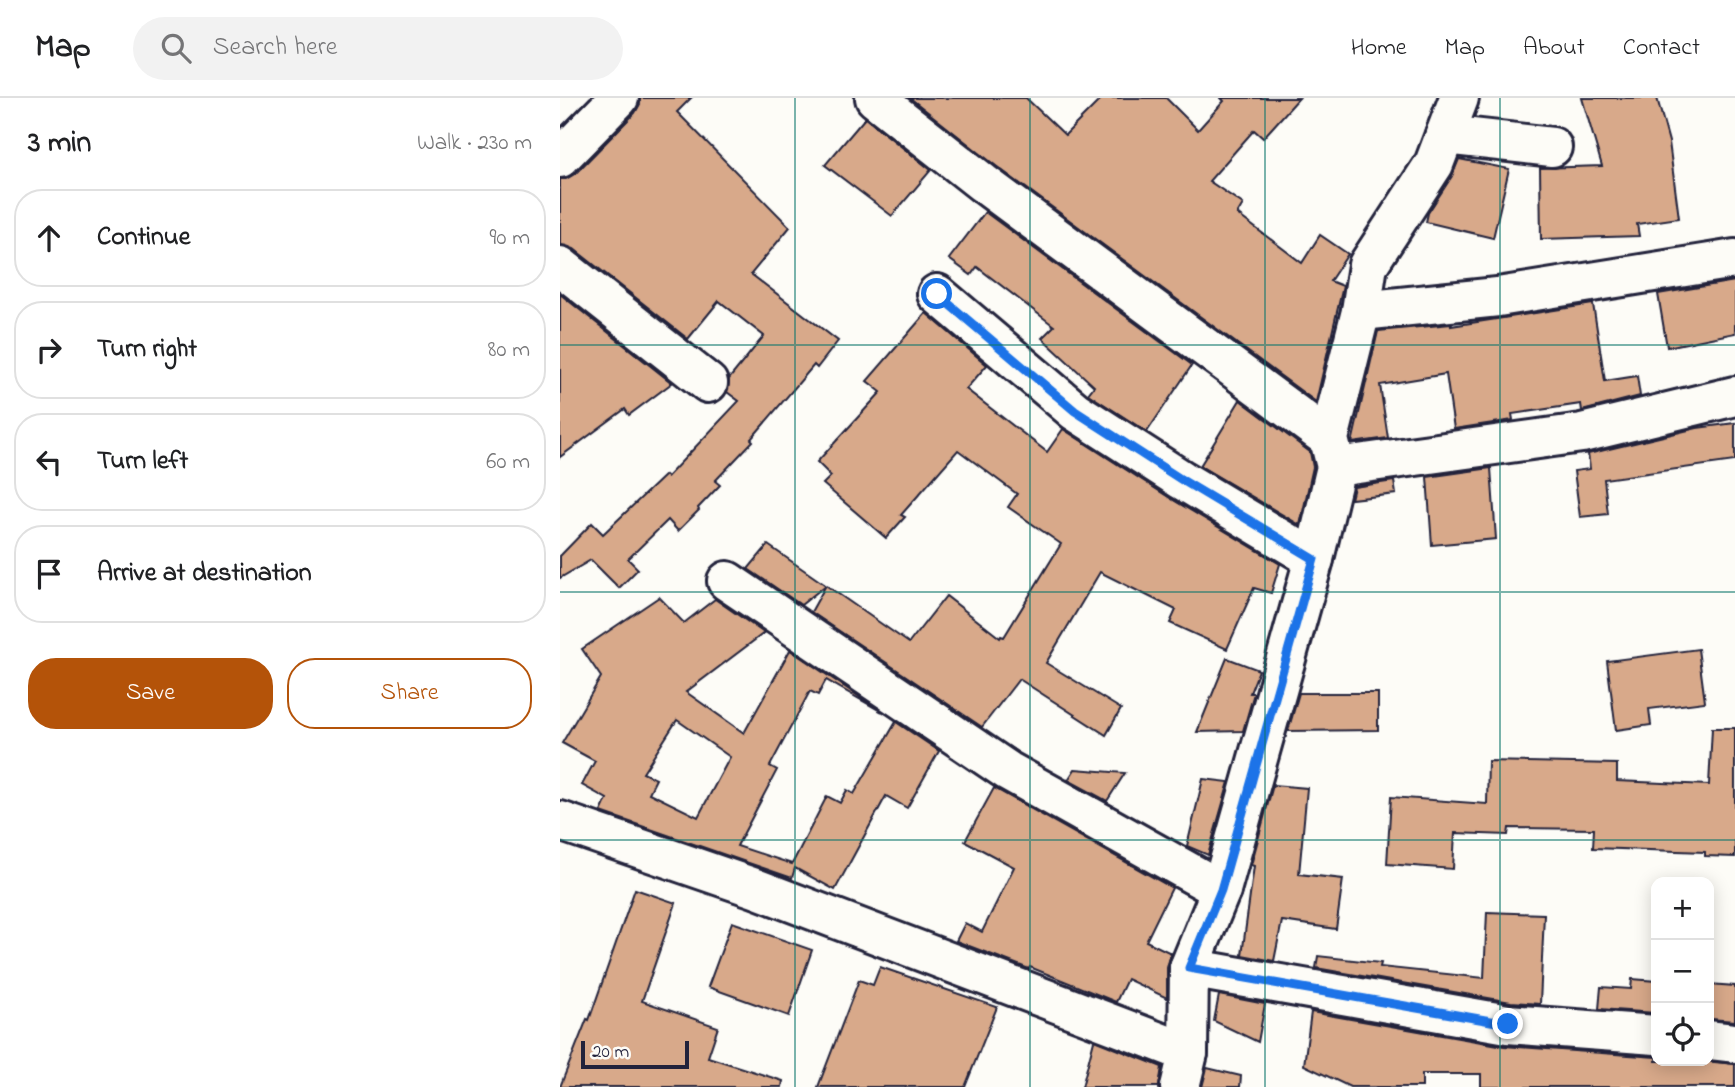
<!DOCTYPE html>
<meta charset="utf-8">
<style>
body{margin:0;font-family:"Indie Flower",sans-serif;background:#f2f2f2;color:#202124}
.controls{position:absolute;right:21px;bottom:21px;display:grid;overflow:hidden;border-radius:14px;box-shadow:0 4px 18px #0003}
.controls button{width:63px;height:63px;display:grid;place-items:center;padding:0;border:0;border-bottom:2px solid #e0e0e0;background:#fff;color:#202124;font:35px sans-serif}
.scale{position:absolute;left:21px;bottom:18px;width:108px;box-sizing:border-box;padding-left:7px;border:4px solid #22223b;border-top:0;font-size:19px;line-height:24px;white-space:nowrap;color:#22223b;-webkit-text-stroke:5px #fdfcf7;paint-order:stroke}
.stop{position:absolute;width:21px;height:21px;margin:-16px;border:5px solid #1a73e8;border-radius:50%;background:#fff}
.stop.end{background:#1a73e8;border-color:#fff;box-shadow:0 2px 7px #0008}
.list{margin:0;padding:0;list-style:none}
h2{display:flex;justify-content:space-between;align-items:center;height:91px;margin:0;padding:0 28px;font-size:30px}
h2 small{font-size:23px;font-weight:400;color:#757577}
.list li{display:grid;grid-template-columns:46px 1fr auto;gap:21px;align-items:center;box-sizing:border-box;height:98px;margin:0 14px 14px;padding:0 14px;border:2px solid #e0e0e0;border-radius:28px}
.list b{display:block;font-size:26px;white-space:nowrap}
.list em{font-size:23px;font-style:normal;color:#757577}
.actions{display:flex;gap:14px;padding:21px 28px}
.actions a{flex:1;padding:16px 0;border:2px solid #b45309;border-radius:28px;text-align:center;font-size:24px;color:#b45309}
.actions .main{background:#b45309;color:#fff}
.icon{flex:none;width:38px;height:38px;fill:none;stroke:currentColor;stroke-width:2;stroke-linecap:round;stroke-linejoin:round}
.map{position:relative;flex:none;width:1175px;height:989px;overflow:hidden}
header{display:flex;align-items:center;gap:42px;box-sizing:border-box;height:98px;padding:0 35px;background:#fff;border-bottom:2px solid #e0e0e0}
header strong{font-size:33px}
nav{display:flex;gap:38px;margin-inline-start:auto;font-size:24px}
.search{width:490px;height:63px;background:#f2f2f2;display:flex;align-items:center;gap:18px;box-sizing:border-box;padding:0 24px;border-radius:38px;color:#757577;font-size:26px}
main{display:flex}
aside{flex:1;background:#fff}
.map>svg:first-child{display:block}
.building{fill:#d8a98a;stroke:#22223b;stroke-width:2;fill-rule:evenodd}
.lines{fill:none;stroke-linecap:round;stroke-linejoin:round}
.minor-casing{stroke:#22223b;stroke-width:44}
.minor{stroke:#fdfcf7;stroke-width:38}
.route{stroke:#1a73e8;stroke-width:9}
.grid{fill:none;stroke:#0f766e;stroke-width:2;stroke-opacity:0.55}
</style>
<header>
<strong>Map</strong>
<div class="search"><svg class="icon" aria-label="search" viewBox="0 0 24 24"><circle cx="10" cy="10" r="6"/><path d="M15 15l6 6"/></svg>Search here</div>
<nav><a>Home</a><a>Map</a><a>About</a><a>Contact</a></nav>
</header>
<main>
<aside>
<h2>3 min<small>Walk · 230 m</small></h2>
<ul class="list">
<li><svg class="icon" aria-label="ahead" viewBox="0 0 24 24"><path d="M12 20V5M6 11l6-6 6 6"/></svg><div><b>Continue</b></div><em>90 m</em></li>
<li><svg class="icon" aria-label="right" viewBox="0 0 24 24"><path d="M7 20v-9h11M14 6l5 5-5 5"/></svg><div><b>Turn right</b></div><em>80 m</em></li>
<li><svg class="icon" aria-label="left" viewBox="0 0 24 24"><path d="M17 20v-9H6M10 6l-5 5 5 5"/></svg><div><b>Turn left</b></div><em>60 m</em></li>
<li><svg class="icon" aria-label="arrive" viewBox="0 0 24 24"><path d="M6 21V4h12l-3 4 3 4H6"/></svg><div><b>Arrive at destination</b></div></li>
</ul>
<div class="actions"><a class="main">Save</a><a>Share</a></div>
</aside>
<div class="map">
<svg width="1175" height="989" viewBox="0 0 1175 989">
<rect width="100%" height="100%" fill="#fdfcf7"/>
<filter id="ink" filterUnits="userSpaceOnUse"><feTurbulence type="fractalNoise" baseFrequency=".0143" numOctaves="2"/><feDisplacementMap in="SourceGraphic" scale="14" xChannelSelector="R" yChannelSelector="G"/><feConvolveMatrix kernelMatrix="1 2 1 2 8 2 1 2 1" color-interpolation-filters="sRGB"/></filter>
<g filter="url(#ink)">
<g class="building">
<polygon points="80,0 131,0 117,14 230,129 191,176 278,243 257,270 254,267 191,341 193,343 155,383 160,387 138,410 139,412 118,433 108,422 68,461 78,471 59,490 31,462 0,480 0,458 32,425 43,436 105,377 107,379 179,303 167,294 169,281 204,238 159,203 128,241 14,151 0,147 0,81 6,81 16,75 75,15 80,6"/>
<polygon points="350,0 466,0 505,37 542,0 606,0 638,32 664,3 661,0 739,0 703,40 694,32 649,83 683,106 677,116 742,165 760,137 788,156 770,183 783,188 756,304 436,68"/>
<polygon points="1022,0 1097,0 1109,44 1119,120 1077,126 1079,138 981,141 980,70 1042,68"/>
<polygon points="305,20 371,72 332,118 265,67"/>
<polygon points="899,61 949,71 933,140 866,124 868,115 892,78"/>
<polygon points="425,114 632,267 587,334 528,296 534,288 482,240 494,228 417,169 411,177 389,161"/>
<polygon points="1175,183 1175,235 1107,249 1098,196"/>
<polygon points="0,196 112,285 69,317 65,311 0,359"/>
<polygon points="1033,206 1045,283 1077,278 1080,298 1022,313 1021,306 952,316 953,322 894,331 886,276 820,287 828,340 792,345 818,233 891,226 891,228"/>
<polygon points="366,215 427,267 406,291 487,354 503,331 610,400 720,466 711,495 694,490 667,551 610,525 616,512 540,474 486,565 561,611 546,637 459,581 422,629 251,514 266,487 241,507 188,471 208,447 349,545 386,498 440,540 441,538 444,539 501,446 448,409 457,396 398,352 341,417 345,419 326,440 263,386 271,378 257,364 321,294 307,283"/>
<polygon points="680,302 750,354 753,369 740,427 640,368"/>
<polygon points="1175,325 1175,363 1044,381 1048,416 1020,419 1014,373 1030,371 1028,356 1137,330"/>
<polygon points="931,370 936,441 872,447 867,379"/>
<polygon points="834,383 836,396 791,401 794,389"/>
<path d="M99,499L124,525L155,501L204,535L126,594L184,635L230,552L322,614L266,582L258,597L250,593L210,668L217,672L177,748L232,766L267,698L280,705L287,692L294,696L336,624L379,653L347,710L326,698L275,792L235,770L232,780L41,714L47,701L22,687L35,663L2,645L41,579L22,551ZM117,622L170,659L138,719L89,695L96,681L83,675Z"/>
<polygon points="1138,551 1145,604 1089,611 1091,627 1056,632 1047,563"/>
<polygon points="667,560 699,572 690,595 694,595 683,633 637,634"/>
<polygon points="739,595 818,595 818,632 728,633"/>
<polygon points="1152,630 1175,630 1175,759 1145,758 1145,754 1033,750 1034,731 949,730 948,737 895,735 893,771 827,766 831,699 927,706 928,663 1057,666 1057,683 1149,687"/>
<polygon points="515,671 565,675 547,703 508,682"/>
<polygon points="643,681 669,684 648,757 627,748"/>
<polygon points="713,687 747,690 739,776 783,781 776,831 722,823 714,863 682,857 694,768 691,767"/>
<polygon points="434,690 612,790 586,843 611,855 607,870 607,900 567,881 556,904 470,869 469,871 396,843 405,825 422,834 454,769 405,743"/>
<polygon points="75,791 116,805 82,903 158,929 148,959 223,983 222,989 0,989 27,921 29,922"/>
<polygon points="927,814 984,816 980,906 951,904 756,870 758,858 821,865 820,869 924,880"/>
<polygon points="172,824 252,852 229,918 148,889"/>
<polygon points="320,869 437,909 405,989 258,989 299,882 313,887"/>
<polygon points="1072,881 1096,883 1096,915 1039,911 1041,889 1071,891"/>
<polygon points="1149,886 1175,888 1175,923 1149,921"/>
<polygon points="659,897 705,906 698,944 654,923"/>
<polygon points="751,914 944,948 1096,959 1096,963 1144,963 1175,966 1175,989 921,989 921,976 862,976 862,989 790,989 744,967"/>
<polygon points="534,942 602,969 599,989 522,989"/>
<polygon points="647,970 681,978 680,989 642,989"/>
</g>
<g class="lines">
<g class="minor-casing">
<g id="minor">
<polyline points="315,0 423,85 769,341"/>
<polyline points="885,37 992,49"/>
<polyline points="0,60 59,0"/>
<polyline points="0,168 148,285"/>
<polyline points="377,196 515,313 622,382 754,461"/>
<polyline points="801,213 938,199 1175,161"/>
<polyline points="776,369 1022,335 1175,298"/>
<polyline points="167,483 448,673 661,792"/>
<polyline points="0,723 195,790 628,955"/>
<polyline points="629,870 948,926 1096,937"/>
<polyline points="1149,942 1175,945"/>
<polyline points="620,989 628,955 629,870 661,792 754,461 776,369 769,341 801,213 808,167 874,66 899,0"/>
</g>
</g>
<use href="#minor" class="minor"/>
</g>
</g>
<g class="lines" filter="url(#ink)">
<polyline class="route" points="377,196 515,313 622,382 754,461 661,792 629,870 948,926"/>
</g>
<path class="grid" d="M235,0V989M470,0V989M705,0V989M940,0V989M0,247H1175M0,494H1175M0,742H1175"/>
</svg>
<div class="controls">
<button>+</button>
<button>−</button>
<button><svg class="icon" aria-label="locate" viewBox="0 0 24 24"><circle cx="12" cy="12" r="6"/><path d="M12 2v4M12 18v4M2 12h4M18 12h4"/></svg></button>
</div>
<div class="scale">20 m</div>
<div class="stop" style="left:377px;top:196px"></div>
<div class="stop end" style="left:948px;top:926px"></div>
</div>
</main>
